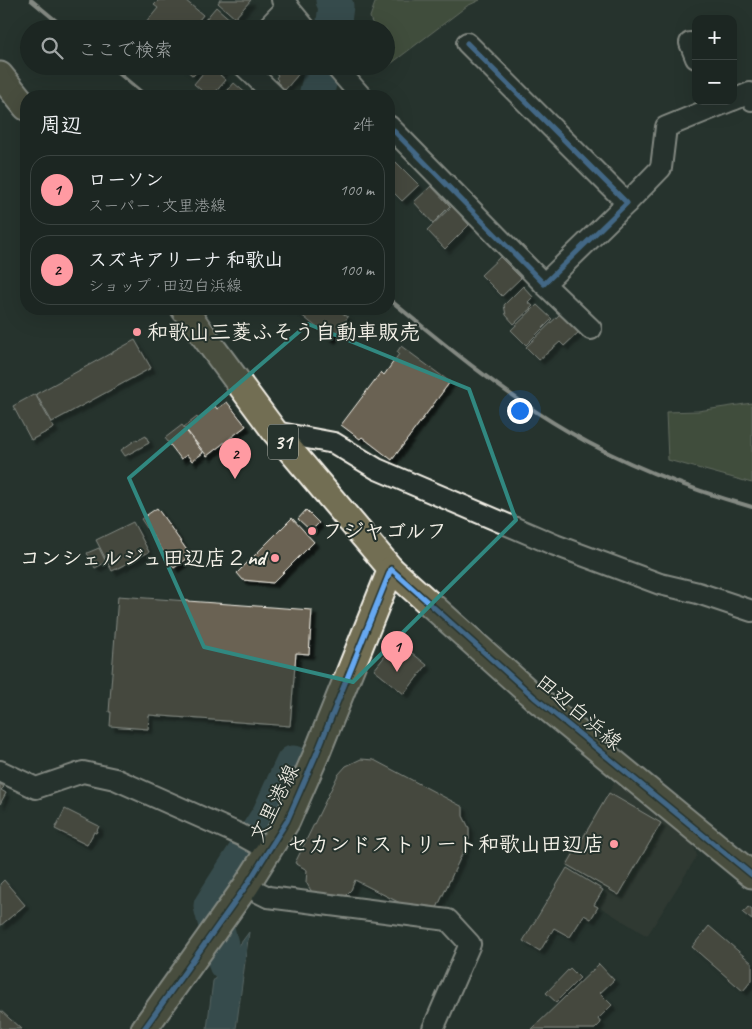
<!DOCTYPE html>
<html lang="ja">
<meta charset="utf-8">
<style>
body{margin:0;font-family:Caveat,"Klee One",sans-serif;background:#252e2a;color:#f1f3f6}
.controls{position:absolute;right:15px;top:15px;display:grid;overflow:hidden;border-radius:10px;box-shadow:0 5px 20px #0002}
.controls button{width:45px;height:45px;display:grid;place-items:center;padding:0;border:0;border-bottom:1px solid #3a4340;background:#1c2622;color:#f1f3f6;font:25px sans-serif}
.you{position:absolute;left:519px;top:410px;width:18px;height:18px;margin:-12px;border:4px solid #fff;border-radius:50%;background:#1a73e8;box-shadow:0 0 0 8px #1a73e833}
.badge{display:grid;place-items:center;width:32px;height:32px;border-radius:50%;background:#ff9aa2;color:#111;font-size:16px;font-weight:700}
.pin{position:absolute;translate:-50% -41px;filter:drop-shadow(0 1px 2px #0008)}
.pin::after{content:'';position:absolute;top:26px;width:18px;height:15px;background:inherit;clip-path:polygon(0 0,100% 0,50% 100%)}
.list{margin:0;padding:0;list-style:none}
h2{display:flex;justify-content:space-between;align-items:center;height:65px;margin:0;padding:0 20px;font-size:21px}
h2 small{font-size:16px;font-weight:400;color:#a0a5a5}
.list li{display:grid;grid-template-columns:32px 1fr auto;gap:15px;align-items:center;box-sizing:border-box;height:70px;margin:0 10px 10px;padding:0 10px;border:1px solid #3a4340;border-radius:20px}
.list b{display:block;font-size:19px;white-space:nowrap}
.list p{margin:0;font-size:16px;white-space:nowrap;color:#a0a5a5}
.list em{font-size:16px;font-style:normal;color:#a0a5a5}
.icon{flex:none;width:28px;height:28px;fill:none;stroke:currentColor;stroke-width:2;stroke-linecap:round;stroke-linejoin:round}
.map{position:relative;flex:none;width:752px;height:1029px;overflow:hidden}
.search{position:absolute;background:#1c2622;box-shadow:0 5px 20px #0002;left:20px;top:20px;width:375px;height:55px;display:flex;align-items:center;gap:12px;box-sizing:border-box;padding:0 18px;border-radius:28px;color:#a0a5a5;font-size:19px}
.panel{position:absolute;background:#1c2622;box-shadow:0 5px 20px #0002;left:20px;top:90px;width:375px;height:225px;border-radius:20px}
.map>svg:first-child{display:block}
.built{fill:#3a4138}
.green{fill:#616d4f;stroke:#aaaf9c}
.water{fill:#4b6971;stroke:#8f9fa1}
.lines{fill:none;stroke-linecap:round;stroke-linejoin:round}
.river{stroke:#4b6971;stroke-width:35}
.building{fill:#6a6253;stroke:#f4f1e8;filter:url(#shadow)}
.minor-casing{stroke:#f4f1e8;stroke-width:24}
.major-casing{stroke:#f4f1e8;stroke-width:29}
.minor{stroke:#26332d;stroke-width:20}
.major{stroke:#726e52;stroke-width:25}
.rail{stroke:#f4f1e8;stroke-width:4}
.cycleway-casing{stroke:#26332d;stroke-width:8}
.cycleway{stroke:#66a8f1;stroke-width:5}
.marked{fill:none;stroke:#318880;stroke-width:4;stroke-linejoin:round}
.poi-dot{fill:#ff9aa2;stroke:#26332d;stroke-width:2}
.labels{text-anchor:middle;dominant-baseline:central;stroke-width:4;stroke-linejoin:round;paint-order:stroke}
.shield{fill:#26332d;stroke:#b6b8b0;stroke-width:1}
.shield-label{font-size:20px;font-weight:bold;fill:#f4f1e8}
.poi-label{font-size:21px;font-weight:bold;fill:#f4f1e8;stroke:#26332d;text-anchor:start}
.street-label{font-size:21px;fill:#f4f1e8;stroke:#26332d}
</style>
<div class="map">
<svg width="752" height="1029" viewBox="0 0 752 1029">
<defs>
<filter id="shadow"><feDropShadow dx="4.5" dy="4.5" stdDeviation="1" flood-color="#0009"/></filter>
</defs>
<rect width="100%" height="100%" fill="#26332d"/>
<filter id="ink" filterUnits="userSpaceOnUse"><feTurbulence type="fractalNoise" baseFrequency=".02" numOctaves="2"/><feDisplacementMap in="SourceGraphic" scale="10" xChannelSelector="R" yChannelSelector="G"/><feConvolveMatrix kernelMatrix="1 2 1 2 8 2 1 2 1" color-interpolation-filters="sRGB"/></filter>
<g filter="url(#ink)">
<polygon class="built" points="615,782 692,840 697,856 647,936 597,905 606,890 565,865"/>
<g class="green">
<polygon points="376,0 480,0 467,6 384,69 384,66 386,66 386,29 374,29 370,17"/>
<polygon points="752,403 752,483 668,460 666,412 698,411"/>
</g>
<polygon class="water" points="249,932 236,1029 207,1029 213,981"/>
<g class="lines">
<g class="river">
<polyline points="333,29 336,6 333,0"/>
<polyline points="316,96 323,66"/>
<polyline points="226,964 211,906 269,815 293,763"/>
</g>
</g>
<g class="building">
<polygon points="159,0 185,0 203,15 192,29 141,29 158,8 154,5"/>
<polygon points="220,0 251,0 235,18 218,3"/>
<polygon points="216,7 234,23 229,29 203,29 200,26"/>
<polygon points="182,66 202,66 193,76"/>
<polygon points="209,66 224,66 226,68 220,75 226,80 212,96 208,96 194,84"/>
<polygon points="277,66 301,66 300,68 302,70 285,90 276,83 278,80 276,78 278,75 273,71"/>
<polygon points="234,83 249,96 223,96"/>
<polygon points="396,162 419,185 402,201 389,188 389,169"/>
<polygon points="431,186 450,206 433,223 414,202"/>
<polygon points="454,204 462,213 460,215 469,225 445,249 427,230"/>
<polygon points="500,257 521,278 502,296 481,275"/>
<polygon points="523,286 533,297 528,302 533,306 514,324 506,315 504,305"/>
<polygon points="537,305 552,319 526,345 511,330"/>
<polygon points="294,309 337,309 348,317 331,339"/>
<polygon points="562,312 580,331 564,346 560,342 539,360 526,347"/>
<polygon points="135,340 151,368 52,422 36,394"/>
<polygon points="401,346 450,382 392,460 362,437 360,439 341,425 381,372 384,375 399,354 397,352"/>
<polygon points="35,394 54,428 31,440 13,406"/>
<polygon points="227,402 246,426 207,456 184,427 197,417 198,419 215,406 217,409"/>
<polygon points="182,425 203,453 192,461 187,455 181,459 165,438"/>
<polygon points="146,436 149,443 125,456 121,450 137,439 138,440"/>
<polygon points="157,508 191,556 174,568 141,519"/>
<polygon points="306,510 319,523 311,531 298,519"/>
<polygon points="292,518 314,542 273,583 243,580 237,573"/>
<polygon points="133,522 149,552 112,571 96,540"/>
<polygon points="99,548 106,562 95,568 87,553"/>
<polygon points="118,596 312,610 309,654 296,653 290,726 149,715 148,729 110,726 111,712 109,712"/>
<polygon points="397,641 427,665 404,694 374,670"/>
<polygon points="361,759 374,760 463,807 463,816 469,828 469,839 436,910 406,906 355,880 351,890 344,897 313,894 306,882 307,870 295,863 338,775 346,766"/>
<polygon points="0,784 4,787 1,790 6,793 0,804"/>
<polygon points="609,793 661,823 619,895 567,865"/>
<polygon points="65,809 99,826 96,833 94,832 87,845 55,829"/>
<polygon points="567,868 603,890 594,905 598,907 591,919 584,915 570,937 554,928 540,951 523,941"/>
<polygon points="4,880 25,905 0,926 0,884"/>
<polygon points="748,907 752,910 752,920 743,913"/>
<polygon points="709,926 752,963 752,980 743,991 692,947"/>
<polygon points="599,964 614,980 600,993 612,1005 598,1019 601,1023 595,1029 532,1029"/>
<polygon points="570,968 580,978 556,1002 546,993"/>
<polygon points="0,1010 21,1029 0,1029"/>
</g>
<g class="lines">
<g class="minor-casing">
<g id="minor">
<polyline points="282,0 306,29"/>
<polyline points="266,29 288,6"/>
<polyline points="690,43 696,58"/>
<polyline points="244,66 275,96"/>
<polyline points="335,66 361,96"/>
<polyline points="733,100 750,93 752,100"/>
<polyline points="389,126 544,284 627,203 467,43"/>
<polyline points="627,203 661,168 666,127 730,101"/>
<polyline points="544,284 591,329"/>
<polyline points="275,432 334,443 377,469 555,545 660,584 698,593 752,611"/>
<polyline points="0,771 36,788 83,772 115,779 241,835 270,851"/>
<polyline points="246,886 268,897 448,920 470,944 433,1029"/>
</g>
</g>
<g class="major-casing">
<g id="major">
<polyline points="0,75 26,107"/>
<polyline points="184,309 275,432 391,569 534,697 752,875"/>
<polyline points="144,1029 246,886 287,821 316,755 391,569"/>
</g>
</g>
<use href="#minor" class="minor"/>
<use href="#major" class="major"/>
<g class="rail">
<polyline points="31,0 66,29"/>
<polyline points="110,66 146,96"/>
<path d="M389,299C446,346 505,395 569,432C626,465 689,489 752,507"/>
</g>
<g class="cycleway-casing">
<g id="cycleway">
<polyline points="389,126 544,284 627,203 467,43"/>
<polyline points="144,1029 246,886 287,821 316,755 391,569 534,697 752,875"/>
</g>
</g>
<use href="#cycleway" class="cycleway"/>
</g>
</g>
<path d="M0 0H752V1029H0ZM308,324L469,389L516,520L353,682L204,647L129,478Z" fill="#26332d" fill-opacity=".55" fill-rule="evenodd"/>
<path class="marked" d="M308,324L469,389L516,520L353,682L204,647L129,478Z"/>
<g class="poi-dot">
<circle cx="137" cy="332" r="5"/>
<circle cx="312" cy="531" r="5"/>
<circle cx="275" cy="558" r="5"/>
<circle cx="614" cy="844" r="5"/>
</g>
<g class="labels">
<rect class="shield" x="268" y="424.5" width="30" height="35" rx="4"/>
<g class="shield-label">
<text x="283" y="442">31</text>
</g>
<g class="poi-label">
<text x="147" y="332">和歌山三菱ふそう自動車販売</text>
<text x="322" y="531">フジヤゴルフ</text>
<text x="265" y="558" text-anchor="end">コンシェルジュ田辺店２nd</text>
<text x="604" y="844" text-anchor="end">セカンドストリート和歌山田辺店</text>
</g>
<g class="street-label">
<text transform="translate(579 712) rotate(40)">田辺白浜線</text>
<text transform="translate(274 803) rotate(-63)">文里港線</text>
</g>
</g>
</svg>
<div class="controls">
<button>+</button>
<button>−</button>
</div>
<div class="you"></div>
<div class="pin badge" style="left:397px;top:672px">1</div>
<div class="pin badge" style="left:235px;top:479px">2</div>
<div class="search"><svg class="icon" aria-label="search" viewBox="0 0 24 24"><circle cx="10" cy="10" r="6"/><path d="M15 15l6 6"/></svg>ここで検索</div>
<section class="panel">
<h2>周辺<small>2件</small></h2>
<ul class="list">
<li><span class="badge">1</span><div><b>ローソン</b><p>スーパー · 文里港線</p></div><em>100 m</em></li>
<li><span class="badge">2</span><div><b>スズキアリーナ 和歌山</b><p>ショップ · 田辺白浜線</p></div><em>100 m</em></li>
</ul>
</section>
</div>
